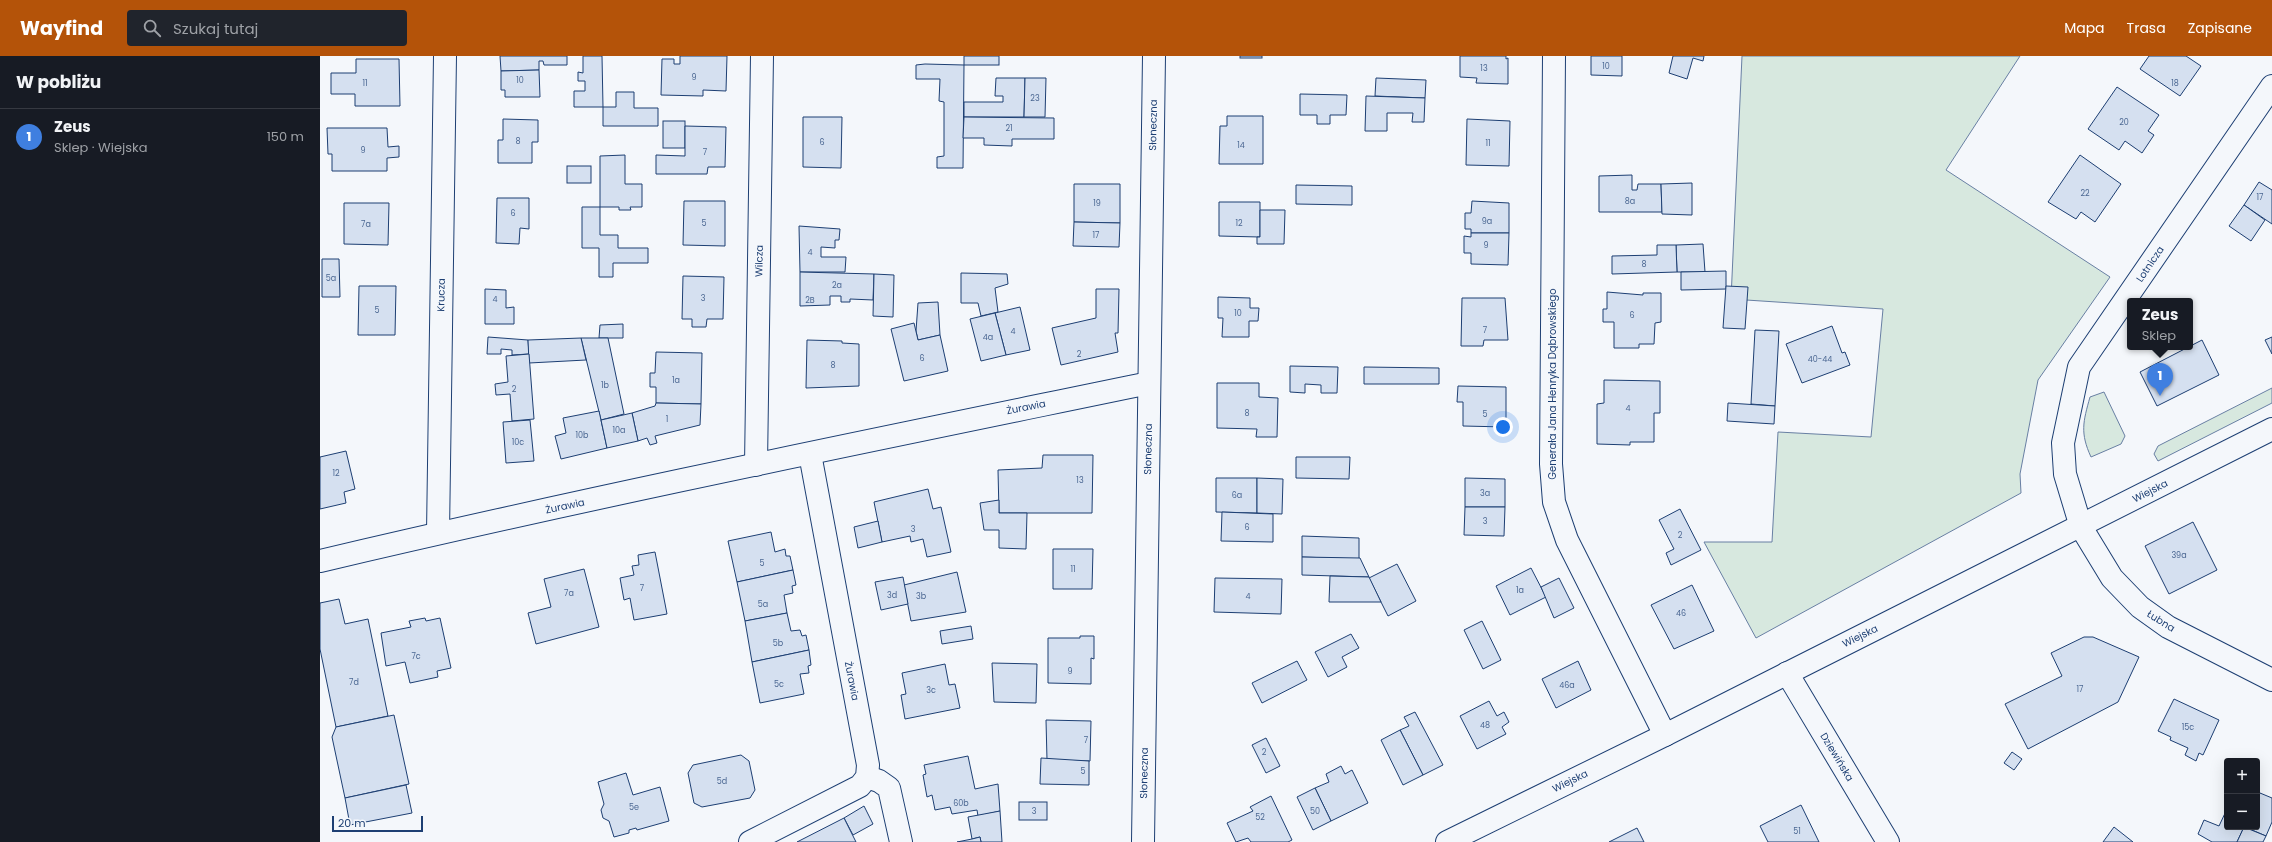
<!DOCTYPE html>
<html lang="pl">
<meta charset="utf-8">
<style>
body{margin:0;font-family:Poppins,sans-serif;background:#20242c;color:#f1f3f6}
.controls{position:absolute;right:12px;bottom:12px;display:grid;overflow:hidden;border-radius:4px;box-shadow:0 4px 16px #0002}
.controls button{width:36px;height:36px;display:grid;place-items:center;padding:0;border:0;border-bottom:1px solid #363941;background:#171b24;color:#f1f3f6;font:20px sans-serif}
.scale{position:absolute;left:12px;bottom:10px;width:91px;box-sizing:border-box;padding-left:4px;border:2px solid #1d3f73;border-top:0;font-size:11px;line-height:14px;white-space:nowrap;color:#1d3f73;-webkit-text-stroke:3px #f4f7fb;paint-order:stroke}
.you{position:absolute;left:1183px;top:371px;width:14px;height:14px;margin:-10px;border:3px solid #fff;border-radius:50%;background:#1a73e8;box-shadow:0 0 0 6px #1a73e833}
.badge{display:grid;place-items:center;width:26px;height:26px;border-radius:50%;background:#b45309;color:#fff;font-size:13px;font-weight:700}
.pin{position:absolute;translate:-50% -33px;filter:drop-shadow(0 1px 2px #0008)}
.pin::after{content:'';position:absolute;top:21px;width:14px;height:12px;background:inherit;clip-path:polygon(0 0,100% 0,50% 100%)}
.popup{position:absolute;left:1807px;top:242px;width:66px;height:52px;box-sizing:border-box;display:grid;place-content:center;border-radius:4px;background:#171b24;filter:drop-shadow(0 1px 3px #0005);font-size:13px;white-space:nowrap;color:#9ea1a6}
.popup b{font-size:15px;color:#f1f3f6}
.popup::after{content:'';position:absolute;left:50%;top:100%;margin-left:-8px;border:8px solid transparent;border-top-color:#171b24}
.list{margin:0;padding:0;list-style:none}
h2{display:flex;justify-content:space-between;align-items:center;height:52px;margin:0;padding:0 16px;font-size:17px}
h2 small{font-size:13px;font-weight:400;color:#9ea1a6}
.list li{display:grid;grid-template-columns:26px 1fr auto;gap:12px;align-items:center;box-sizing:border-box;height:56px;padding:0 16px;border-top:1px solid #363941}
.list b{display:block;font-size:15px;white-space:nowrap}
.list p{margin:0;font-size:13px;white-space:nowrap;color:#9ea1a6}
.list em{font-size:13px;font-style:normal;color:#9ea1a6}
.icon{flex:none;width:22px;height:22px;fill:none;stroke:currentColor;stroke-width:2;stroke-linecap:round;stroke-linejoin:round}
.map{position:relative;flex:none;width:1952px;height:786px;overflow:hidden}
header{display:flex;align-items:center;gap:24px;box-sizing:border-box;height:56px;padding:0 20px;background:#b45309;color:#fff}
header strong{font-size:19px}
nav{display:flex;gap:22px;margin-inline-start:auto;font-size:14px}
.search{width:280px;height:36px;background:#20242c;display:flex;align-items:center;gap:10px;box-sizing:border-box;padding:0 14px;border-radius:4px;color:#9ea1a6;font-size:15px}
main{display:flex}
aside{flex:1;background:#171b24}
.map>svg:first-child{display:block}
.green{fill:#d7e8df;stroke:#687fa3}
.building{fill:#d5e0f0;stroke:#1d3f73}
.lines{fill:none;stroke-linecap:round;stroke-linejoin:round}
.minor-casing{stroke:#1d3f73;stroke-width:24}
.minor{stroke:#f4f7fb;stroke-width:22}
.labels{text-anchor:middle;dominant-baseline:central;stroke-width:3;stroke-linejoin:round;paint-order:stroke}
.number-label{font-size:8px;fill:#4b6792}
.street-label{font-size:10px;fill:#1d3f73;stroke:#f4f7fb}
</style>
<header>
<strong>Wayfind</strong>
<div class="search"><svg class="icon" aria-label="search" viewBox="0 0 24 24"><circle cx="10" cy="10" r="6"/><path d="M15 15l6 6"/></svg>Szukaj tutaj</div>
<nav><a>Mapa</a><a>Trasa</a><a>Zapisane</a></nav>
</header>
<main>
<aside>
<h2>W pobliżu<small></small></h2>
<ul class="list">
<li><span class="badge" style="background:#3f7fe0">1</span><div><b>Zeus</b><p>Sklep · Wiejska</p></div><em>150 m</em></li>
</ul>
</aside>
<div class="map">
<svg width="1952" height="786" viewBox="0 0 1952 786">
<rect width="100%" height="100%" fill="#f4f7fb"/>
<g class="green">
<polygon points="1422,0 1700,0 1626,114 1790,221 1718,324 1700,418 1701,437 1436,582 1384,486 1452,486 1458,376 1551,381 1563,253 1411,243"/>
<polygon points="1952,332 1952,347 1838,405 1834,398 1838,390"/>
<path d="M1784,336L1805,380L1801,388L1771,401C1760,377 1763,366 1770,341Z"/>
</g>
<g class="building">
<polygon points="180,0 247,0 247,9 224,9 223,5 219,5 219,14 181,15"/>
<polygon points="263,0 282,0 283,51 254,51 254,35 265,35 265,25 258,25 258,16 263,17"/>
<polygon points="360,0 407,0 406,35 383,34 383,40 341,39 342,3 354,3 354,8 360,8"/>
<rect x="644" y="0" width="35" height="9"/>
<rect x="920" y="0" width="22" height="2"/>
<polygon points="1140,0 1186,0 1186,3 1188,2 1188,28 1156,27 1157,22 1140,21"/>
<polygon points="1271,0 1302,0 1302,20 1271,19"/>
<polygon points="1353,0 1384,0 1383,5 1373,2 1367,23 1349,17"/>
<polygon points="1829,0 1866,0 1881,10 1860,40 1820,13"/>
<polygon points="36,3 79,3 80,50 35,50 35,38 11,38 11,17 36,17"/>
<polygon points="605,8 644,9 643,112 617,112 617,101 624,100 624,46 619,45 620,23 596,23 596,9"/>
<polygon points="219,14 220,41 185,41 185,34 181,34 181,15"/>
<polygon points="676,22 705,22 704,61 644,61 644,46 683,46 683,40 675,40"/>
<polygon points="705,22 726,22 725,61 704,61"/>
<polygon points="1056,22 1106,24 1105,42 1055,40"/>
<polygon points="1797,31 1839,59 1828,75 1834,79 1822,97 1805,85 1799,94 1768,73"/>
<polygon points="296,36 314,36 314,52 338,52 338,70 283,70 283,51 296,51"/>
<polygon points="980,38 1027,39 1026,59 1010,59 1010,68 997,68 997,59 980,59"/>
<polygon points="1046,40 1105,42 1104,66 1092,66 1093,57 1067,57 1067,75 1045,75"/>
<polygon points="907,60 943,60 943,108 899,108 900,70 907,70"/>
<polygon points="483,61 522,61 521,112 483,111"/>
<polygon points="644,61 734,62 734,83 692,83 692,90 664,89 664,82 643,82"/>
<polygon points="183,63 218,64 218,86 212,86 212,107 178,107 178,84 183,84"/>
<polygon points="1147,63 1190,65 1189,110 1146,109"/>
<rect x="343" y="65" width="22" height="27"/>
<polygon points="365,70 406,71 405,111 388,111 387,118 336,118 336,99 365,100"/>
<polygon points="7,72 67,72 68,91 79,90 79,101 67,102 67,115 12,115 12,98 8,98"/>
<polygon points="305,99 305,128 322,128 322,151 310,151 311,154 299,154 299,151 280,151 280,100"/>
<polygon points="1760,99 1801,128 1775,166 1761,156 1756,163 1728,146"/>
<rect x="247" y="110" width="24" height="17"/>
<polygon points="1312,119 1312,134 1317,134 1318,128 1341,128 1342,156 1279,156 1279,120"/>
<polygon points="1939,126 1952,134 1952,168 1924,149"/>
<polygon points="1372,127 1372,159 1342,158 1341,128"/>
<polygon points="754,128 800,128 800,167 754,166"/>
<polygon points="976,129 1032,130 1032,149 976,148"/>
<polygon points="177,142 209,142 209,173 200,172 199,188 176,187"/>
<polygon points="364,145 405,145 405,190 363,189"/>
<polygon points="1152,145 1189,147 1189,177 1151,177 1151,173 1145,173 1145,157 1151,157"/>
<polygon points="899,146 940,146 940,181 899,180"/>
<polygon points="24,147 69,147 68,189 24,188"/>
<polygon points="1924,149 1945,164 1931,185 1909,170"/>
<polygon points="262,151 280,151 280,179 298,179 298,192 328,192 328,207 293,207 293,221 279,221 279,192 262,192"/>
<polygon points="940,154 965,154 964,188 937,188 937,181 940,181"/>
<polygon points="754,166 800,167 799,191 753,190"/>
<polygon points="479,170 520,173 519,184 515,184 515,192 501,191 501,201 526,201 525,216 480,216"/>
<polygon points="1151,177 1189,177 1188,209 1151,208 1151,197 1144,197 1144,180 1151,181"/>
<polygon points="1383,188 1385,216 1357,216 1356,189"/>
<polygon points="1337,189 1356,189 1357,216 1292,218 1292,200 1337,199"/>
<polygon points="2,203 19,203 20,241 2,241"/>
<polygon points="1406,215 1406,233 1361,234 1361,216"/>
<polygon points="480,216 554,218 553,244 530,243 530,246 521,246 521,240 510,240 510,249 480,250"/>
<polygon points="641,217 687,218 688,228 675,232 678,256 661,260 658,247 641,247"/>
<polygon points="554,218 574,219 573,261 553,260"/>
<polygon points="363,220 404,221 403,263 387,263 386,271 372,271 372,263 362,263"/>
<polygon points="39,230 76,230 75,279 38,279"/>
<polygon points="1406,230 1428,231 1425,273 1403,272"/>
<polygon points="165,233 186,234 186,252 194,251 194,268 165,268"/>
<polygon points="776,233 799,233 798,277 795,277 798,296 741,309 732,272 776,262"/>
<polygon points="1287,236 1323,239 1323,237 1341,237 1341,266 1335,267 1334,288 1319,288 1319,292 1294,292 1294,266 1283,266 1283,253 1287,253"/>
<polygon points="898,241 930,242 930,252 939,252 938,265 929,265 929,281 902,281 903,262 898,262"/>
<polygon points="1142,242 1185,242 1188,284 1164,284 1163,290 1141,290"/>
<polygon points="618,246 620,279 598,284 596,275 598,247"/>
<polygon points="700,251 710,294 686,299 675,257"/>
<polygon points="675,257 686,299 661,305 650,263"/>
<polygon points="594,267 598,284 620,279 628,315 584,325 571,273"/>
<polygon points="303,268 303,282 279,282 280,269"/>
<polygon points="1512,270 1522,297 1525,296 1530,309 1482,327 1466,288"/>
<polygon points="1435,274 1459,275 1455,350 1431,348"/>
<polygon points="168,281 208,284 209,298 192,299 192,294 181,293 181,298 167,298"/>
<polygon points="1952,281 1952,298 1945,284"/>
<polygon points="261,282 288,282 304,358 281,364"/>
<polygon points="261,282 266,304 209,307 208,284"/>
<polygon points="487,284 522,285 522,287 539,288 539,330 486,332"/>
<polygon points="1882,284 1899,319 1837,350 1820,316"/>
<polygon points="336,296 382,297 381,348 336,347 336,331 330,331 330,317 335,317"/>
<polygon points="209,298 214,363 192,365 190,338 176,339 175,328 188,326 186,300"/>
<polygon points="970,310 1018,311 1017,337 1001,337 1001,329 985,328 985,337 970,336"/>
<polygon points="1044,311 1119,312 1119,328 1044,328"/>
<polygon points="1284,324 1340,325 1340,357 1334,357 1334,386 1310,386 1310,389 1277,388 1277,348 1284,347"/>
<polygon points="897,327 939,327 939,341 958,342 957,381 936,381 937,373 897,372"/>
<polygon points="1138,330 1186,331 1186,371 1143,370 1143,346 1137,346"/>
<polygon points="336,347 381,348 380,369 335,380 337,387 330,389 327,382 318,385 312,357 335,350"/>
<polygon points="1408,347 1455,350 1454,368 1407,365"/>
<polygon points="279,355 287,392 241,403 235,380 246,377 243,362"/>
<polygon points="312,357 318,385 287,392 281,364"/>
<polygon points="210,364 214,405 186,407 183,366"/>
<polygon points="26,395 35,433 24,436 26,447 0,453 0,401"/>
<polygon points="723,399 773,399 772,457 679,457 678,414 722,412"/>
<polygon points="976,401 1030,401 1029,423 976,422"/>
<polygon points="896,422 937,422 937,457 896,456"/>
<polygon points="937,422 963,423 962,458 937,457"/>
<polygon points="1145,422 1185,423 1185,451 1145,451"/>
<polygon points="608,433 613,453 621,451 631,496 607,501 603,483 591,486 590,480 562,486 554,446"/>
<polygon points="679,444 679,457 707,457 706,493 679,492 679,474 664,474 660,447"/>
<polygon points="1145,451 1185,451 1184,480 1144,479"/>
<polygon points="1360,453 1381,494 1351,509 1346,497 1354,493 1339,464"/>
<polygon points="902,456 953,458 953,486 901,485"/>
<polygon points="558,465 562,486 538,492 534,471"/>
<polygon points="1873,466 1897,514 1849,538 1825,490"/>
<polygon points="451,476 455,496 465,493 466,500 470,500 473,514 417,526 408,485"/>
<polygon points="982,480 1039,482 1039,503 982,501"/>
<polygon points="733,493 773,493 772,533 733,533"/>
<polygon points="335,496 347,558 314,564 310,542 304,544 300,522 314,519 312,510 319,509 318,499"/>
<polygon points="982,501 1040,502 1049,521 982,519"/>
<polygon points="1077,508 1096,545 1068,560 1049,522"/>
<polygon points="1211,512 1226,541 1190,559 1176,530"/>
<polygon points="264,513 279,571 216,588 208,557 231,551 224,523"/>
<polygon points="473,514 476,529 472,530 473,537 464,539 467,557 425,565 417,526"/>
<polygon points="637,516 646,556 591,565 584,529"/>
<polygon points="1010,520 1049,521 1061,546 1009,546"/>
<polygon points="583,521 588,548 561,554 555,526"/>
<polygon points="895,522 962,523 961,558 894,556"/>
<polygon points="1239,522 1254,552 1234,562 1221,531"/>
<polygon points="1372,529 1394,575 1354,593 1331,549"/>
<polygon points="19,543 25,568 48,563 68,660 16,671 0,593 0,547"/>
<polygon points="467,557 471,575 480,574 482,580 486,579 489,594 432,606 425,565"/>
<polygon points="105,562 106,565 120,562 131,612 117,615 118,621 90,627 85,606 66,610 61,577 91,571 89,565"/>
<polygon points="1162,565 1181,604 1163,613 1144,574"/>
<polygon points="651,570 653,583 622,588 620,575"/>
<polygon points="1031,578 1039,592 1022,601 1027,611 1008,621 995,596"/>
<polygon points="760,580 774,580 774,603 771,602 771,628 728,627 728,582 760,582"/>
<polygon points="1764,581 1773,581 1819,601 1798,646 1708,693 1685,648 1742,620 1731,597"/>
<polygon points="489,594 491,609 488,610 489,617 480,618 484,638 440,647 432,606"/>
<polygon points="977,605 987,624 942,647 932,627"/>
<polygon points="1258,605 1271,634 1236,652 1222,623"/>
<polygon points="672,607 717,608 716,647 674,646"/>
<polygon points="625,608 629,629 635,628 640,652 585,663 581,639 586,638 582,617"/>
<polygon points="1854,643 1899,664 1883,699 1879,697 1876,705 1865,699 1868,692 1850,684 1851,681 1838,675"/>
<polygon points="1169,645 1177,660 1184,656 1189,666 1182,671 1186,678 1157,693 1140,660"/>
<polygon points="1095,656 1123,709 1103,719 1080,674 1089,670 1084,661"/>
<polygon points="74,659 89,728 25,742 12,681 16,671"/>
<polygon points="726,664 771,665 770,705 727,704"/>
<polygon points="1080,674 1103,719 1083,729 1061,684"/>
<polygon points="946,682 960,710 946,717 932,689"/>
<polygon points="1692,696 1702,703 1694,714 1684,707"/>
<polygon points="421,699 429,705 435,734 430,742 382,751 374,747 368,717 373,709"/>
<polygon points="648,700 655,733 678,728 680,755 658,760 657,754 632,758 630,751 615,754 612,739 607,741 603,719 606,718 604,709"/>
<polygon points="721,702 769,705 769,729 720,728"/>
<polygon points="1021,710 1025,718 1032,714 1048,747 1011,765 995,732 1009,726 1006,718"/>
<polygon points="306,717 313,739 340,731 349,765 317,774 316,772 309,774 309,777 294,781 289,765 283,762 281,754 284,748 278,726"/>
<polygon points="86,729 92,757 30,769 25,742"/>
<polygon points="995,732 1011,765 993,774 977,741"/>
<polygon points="1940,737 1952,742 1952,766 1946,780 1925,771 1937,771 1937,743"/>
<polygon points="951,740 972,784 968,786 931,786 928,782 916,786 907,767 933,755 930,751"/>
<rect x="699" y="746" width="28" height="18"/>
<polygon points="1481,749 1499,786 1448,786 1440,770"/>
<polygon points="544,750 553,768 533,779 524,762"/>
<polygon points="1907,753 1907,771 1924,771 1917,786 1892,786 1878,778 1884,764 1899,770"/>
<polygon points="680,755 682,786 661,786 660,781 652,783 648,761"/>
<polygon points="524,762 536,786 477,786"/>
<polygon points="1794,771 1813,786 1783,786"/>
<polygon points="1924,771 1946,780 1943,786 1917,786"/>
<polygon points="1317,772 1324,786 1289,786"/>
<polygon points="660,781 661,786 637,786 652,783"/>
</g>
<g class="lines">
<g class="minor-casing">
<g id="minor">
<polyline points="1234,0 1231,408 1234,446 1247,484 1345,679"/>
<polyline points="1952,30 1759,311 1743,387 1745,418 1761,471 1792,522 1820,551 1848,571 1952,624"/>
<polyline points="436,409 442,0"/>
<polyline points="118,477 125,0"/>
<path d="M0,505C275,440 553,384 829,327"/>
<polyline points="1467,617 1568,786"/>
<polyline points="547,721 559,725 569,732 581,786"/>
<polyline points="430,786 540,730 547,721 548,709 490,398"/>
<polyline points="823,786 834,0"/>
<polyline points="1127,786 1345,679 1952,373"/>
</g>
</g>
<use href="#minor" class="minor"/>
</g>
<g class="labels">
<g class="number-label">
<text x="1286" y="10">10</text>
<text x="1164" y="12">13</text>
<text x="374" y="21">9</text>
<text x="200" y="24">10</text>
<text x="45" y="27">11</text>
<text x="1855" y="27">18</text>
<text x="715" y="42">23</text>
<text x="1804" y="66">20</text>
<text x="689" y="72">21</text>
<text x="198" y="85">8</text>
<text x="502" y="86">6</text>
<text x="1168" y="87">11</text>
<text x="921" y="89">14</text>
<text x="43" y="94">9</text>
<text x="385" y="96">7</text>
<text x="1765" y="137">22</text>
<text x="1940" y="141">17</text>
<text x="1310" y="145">8a</text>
<text x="777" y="147">19</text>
<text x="193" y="157">6</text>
<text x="1167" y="165">9a</text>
<text x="384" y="167">5</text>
<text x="919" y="167">12</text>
<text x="46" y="168">7a</text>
<text x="776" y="179">17</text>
<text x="1166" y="189">9</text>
<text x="490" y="196">4</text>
<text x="1324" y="208">8</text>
<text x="11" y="222">5a</text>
<text x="517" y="229">2a</text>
<text x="383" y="242">3</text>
<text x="175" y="243">4</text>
<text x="490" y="244">2B</text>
<text x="57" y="254">5</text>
<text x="918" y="257">10</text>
<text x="1312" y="259">6</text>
<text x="1165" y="274">7</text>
<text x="693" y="275">4</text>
<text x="668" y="281">4a</text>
<text x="759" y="298">2</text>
<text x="602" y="302">6</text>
<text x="1500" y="303">40-44</text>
<text x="513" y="309">8</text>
<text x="356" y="324">1a</text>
<text x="285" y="329">1b</text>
<text x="194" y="333">2</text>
<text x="1308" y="352">4</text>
<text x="927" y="357">8</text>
<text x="1165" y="358">5</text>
<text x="347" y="363">1</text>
<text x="299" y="374">10a</text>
<text x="262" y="379">10b</text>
<text x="198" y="386">10c</text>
<text x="16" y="417">12</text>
<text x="760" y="424">13</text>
<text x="1165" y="437">3a</text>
<text x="917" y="439">6a</text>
<text x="1165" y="465">3</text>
<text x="927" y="471">6</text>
<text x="593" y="473">3</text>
<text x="1360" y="479">2</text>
<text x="1859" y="499">39a</text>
<text x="442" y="507">5</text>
<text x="753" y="513">11</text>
<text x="322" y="532">7</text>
<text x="1200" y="534">1a</text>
<text x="249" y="537">7a</text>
<text x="572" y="539">3d</text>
<text x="601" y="540">3b</text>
<text x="928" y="540">4</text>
<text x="443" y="548">5a</text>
<text x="1361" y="557">46</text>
<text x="458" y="587">5b</text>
<text x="96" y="600">7c</text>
<text x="750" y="615">9</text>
<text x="34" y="626">7d</text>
<text x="459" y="628">5c</text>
<text x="1247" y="629">46a</text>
<text x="1760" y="633">17</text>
<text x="611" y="634">3c</text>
<text x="1165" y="669">48</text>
<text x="1868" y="671">15c</text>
<text x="766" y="684">7</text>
<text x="944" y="696">2</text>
<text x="763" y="715">5</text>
<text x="402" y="725">5d</text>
<text x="641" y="747">60b</text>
<text x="314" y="751">5e</text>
<text x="714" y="755">3</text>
<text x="995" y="755">50</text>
<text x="940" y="761">52</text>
<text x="1477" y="775">51</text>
</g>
<g class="street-label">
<text transform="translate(833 69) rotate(-89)">Słoneczna</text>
<text transform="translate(439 205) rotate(-89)">Wilcza</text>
<text transform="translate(1830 208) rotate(-56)">Lotnicza</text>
<text transform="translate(121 239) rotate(-89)">Krucza</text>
<text transform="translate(1232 328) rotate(-90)">Generała Jana Henryka Dąbrowskiego</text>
<text transform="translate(706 351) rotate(-11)">Żurawia</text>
<text transform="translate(828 393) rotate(-89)">Słoneczna</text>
<text transform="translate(1830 435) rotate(-27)">Wiejska</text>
<text transform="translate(245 450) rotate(-12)">Żurawia</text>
<text transform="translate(1841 565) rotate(32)">Łubna</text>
<text transform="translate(1540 580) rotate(-26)">Wiejska</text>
<text transform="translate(532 625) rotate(79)">Żurawia</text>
<text transform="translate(1517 701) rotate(59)">Dziewińska</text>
<text transform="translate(824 717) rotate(-89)">Słoneczna</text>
<text transform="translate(1250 725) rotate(-26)">Wiejska</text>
</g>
</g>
</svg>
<div class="controls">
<button>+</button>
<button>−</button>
</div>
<div class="scale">20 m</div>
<div class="you"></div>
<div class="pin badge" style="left:1840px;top:340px;background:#3f7fe0">1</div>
<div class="popup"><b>Zeus</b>Sklep</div>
</div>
</main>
